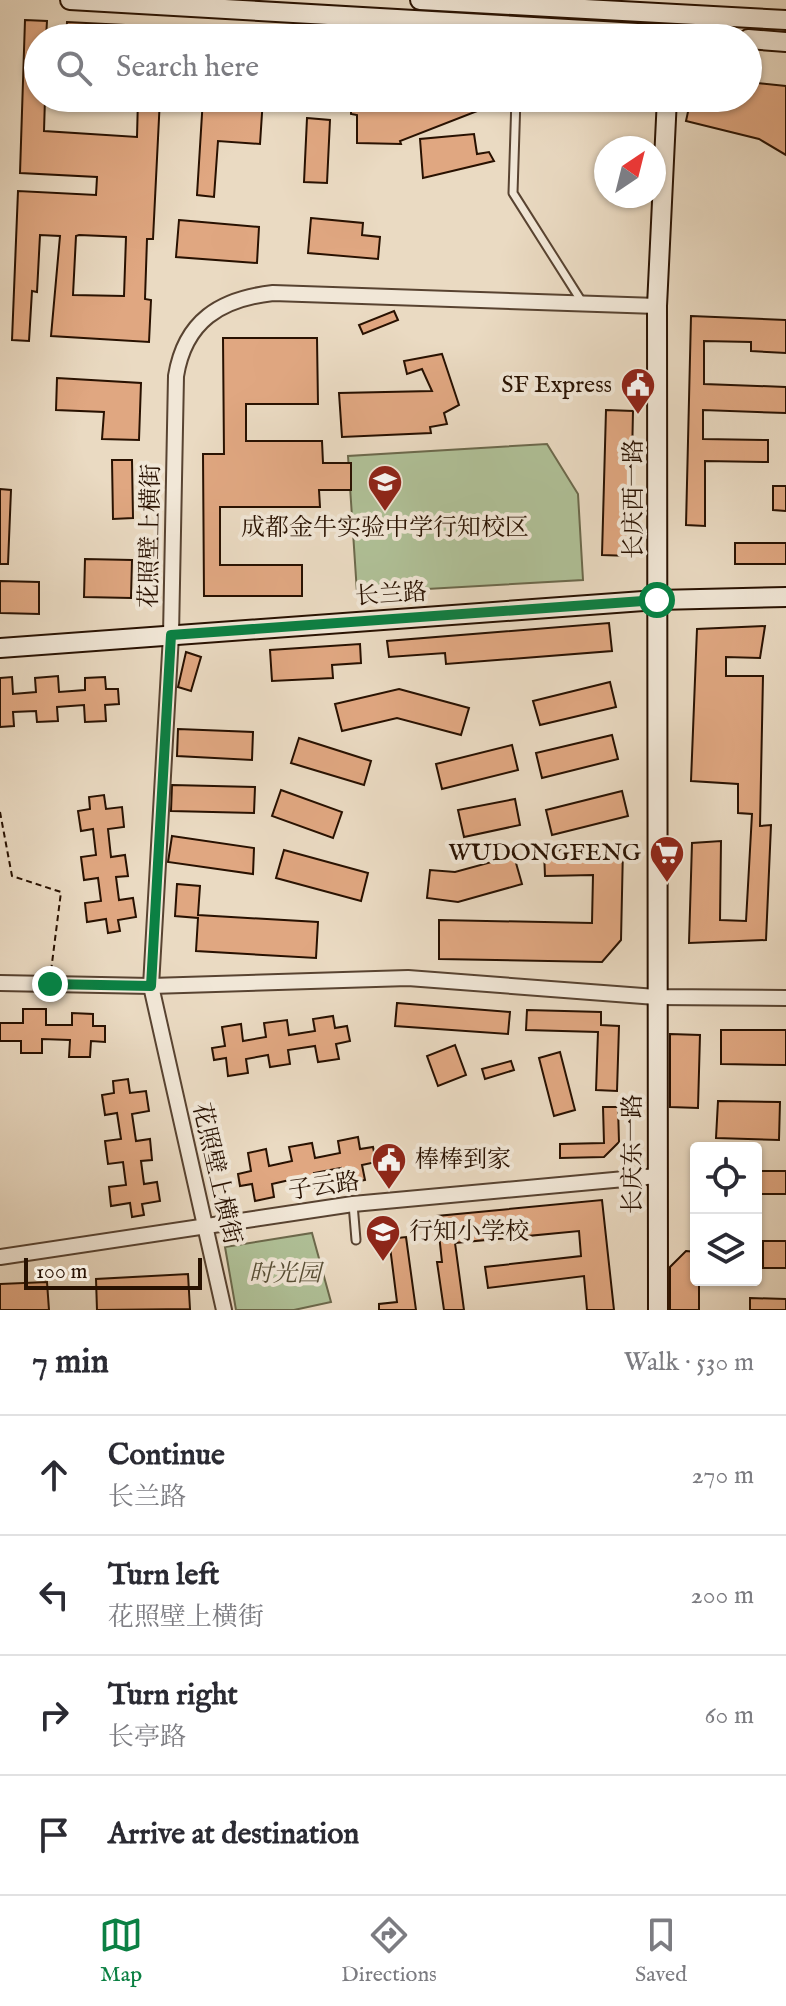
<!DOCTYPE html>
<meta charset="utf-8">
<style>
body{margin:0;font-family:"IM FELL English","Noto Serif SC",serif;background:#f7f7f7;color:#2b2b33}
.controls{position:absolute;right:24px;bottom:24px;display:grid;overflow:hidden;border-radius:8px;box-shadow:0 2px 6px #0004}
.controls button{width:72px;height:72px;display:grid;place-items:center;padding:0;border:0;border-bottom:2px solid #e1e1e2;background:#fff;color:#2b2b33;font:40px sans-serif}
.compass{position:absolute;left:594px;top:136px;width:72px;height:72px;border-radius:50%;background:#fff;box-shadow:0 2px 6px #0004;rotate:35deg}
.scale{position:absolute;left:24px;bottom:20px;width:178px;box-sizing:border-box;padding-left:8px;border:4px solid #281101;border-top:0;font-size:22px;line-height:28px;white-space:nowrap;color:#281101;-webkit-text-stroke:6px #f1e7d7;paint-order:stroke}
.stop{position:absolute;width:24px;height:24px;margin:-18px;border:6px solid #0b8043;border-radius:50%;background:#fff}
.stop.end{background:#0b8043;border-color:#fff;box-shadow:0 2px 8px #0008}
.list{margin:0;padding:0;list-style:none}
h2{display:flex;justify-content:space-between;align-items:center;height:104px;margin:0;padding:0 32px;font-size:34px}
h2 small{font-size:26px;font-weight:400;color:#7c7c81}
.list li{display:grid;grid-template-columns:52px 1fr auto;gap:24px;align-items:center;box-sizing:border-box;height:120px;padding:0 32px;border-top:2px solid #e1e1e2}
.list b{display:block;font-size:30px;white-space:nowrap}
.list p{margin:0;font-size:26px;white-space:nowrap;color:#7c7c81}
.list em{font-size:26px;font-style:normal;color:#7c7c81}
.icon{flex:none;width:44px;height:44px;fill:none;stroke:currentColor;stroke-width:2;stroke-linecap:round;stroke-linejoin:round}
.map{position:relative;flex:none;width:786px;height:1310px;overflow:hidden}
.search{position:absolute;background:#fff;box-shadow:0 2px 6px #0004;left:24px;right:24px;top:24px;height:88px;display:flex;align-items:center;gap:20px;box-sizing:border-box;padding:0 28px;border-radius:44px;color:#7c7c81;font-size:30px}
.sheet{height:584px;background:#fff}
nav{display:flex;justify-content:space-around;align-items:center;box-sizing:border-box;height:112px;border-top:2px solid #e1e1e2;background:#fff;font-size:22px;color:#7c7c81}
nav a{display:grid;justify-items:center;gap:4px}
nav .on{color:#0b8043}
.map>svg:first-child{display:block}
.green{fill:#b0c198;stroke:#6c694c;stroke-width:2}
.building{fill:#e0a781;stroke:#281101;stroke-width:2;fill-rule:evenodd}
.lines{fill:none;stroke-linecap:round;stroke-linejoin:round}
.lane-casing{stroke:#584331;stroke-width:11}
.street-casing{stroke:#584331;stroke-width:18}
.secondary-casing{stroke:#281101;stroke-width:22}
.path{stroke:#281101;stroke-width:2;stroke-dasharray:6 4;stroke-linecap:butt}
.lane{stroke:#f1e7d7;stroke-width:7}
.street{stroke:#f1e7d7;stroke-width:14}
.secondary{stroke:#f1e7d7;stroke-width:18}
.route{stroke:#0b8043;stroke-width:10}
.labels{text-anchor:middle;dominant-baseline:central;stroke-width:8;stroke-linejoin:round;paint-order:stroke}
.poi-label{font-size:24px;fill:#281101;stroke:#f1e7d7;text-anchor:end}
.street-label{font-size:24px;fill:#281101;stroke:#f1e7d7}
.park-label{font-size:24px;font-style:italic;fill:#584f36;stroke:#f1e7d7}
</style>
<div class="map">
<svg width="786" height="1310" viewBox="0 0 786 1310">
<rect width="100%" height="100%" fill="#eadac2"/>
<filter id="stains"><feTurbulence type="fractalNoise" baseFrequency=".0025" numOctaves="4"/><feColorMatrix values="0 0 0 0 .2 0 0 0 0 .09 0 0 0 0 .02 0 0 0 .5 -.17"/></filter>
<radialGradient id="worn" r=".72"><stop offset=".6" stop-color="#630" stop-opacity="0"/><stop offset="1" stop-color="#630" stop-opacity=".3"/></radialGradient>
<g class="green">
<polygon points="547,444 578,494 583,580 357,593 348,456"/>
<polygon points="312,1233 331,1302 294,1310 236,1310 225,1247"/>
</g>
<g class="building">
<path d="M25,20L47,21L46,38H38V98H45L44,131L137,137L138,98H160L153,239H147L145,299L151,300L149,342L51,336L60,236L40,235L37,292L32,291L29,341L12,340L18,191L96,195L97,177L20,173ZM79,235L126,237L124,296L73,295L76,236Z"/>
<polygon points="67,22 163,27 163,38 66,38"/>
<polygon points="748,82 786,86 786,155 759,139 686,121 691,98 748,98"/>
<polygon points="203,98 263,98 260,144 218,141 214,197 197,195"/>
<polygon points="351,98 508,98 508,99 400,141 401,144 357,143 357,115 351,114"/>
<polygon points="307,118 330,120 327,183 304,182"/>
<polygon points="474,134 477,154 489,152 494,161 423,178 420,139"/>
<polygon points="311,218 363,223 362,235 380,237 378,259 308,253"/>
<polygon points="179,220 259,227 257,263 176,257"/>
<polygon points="394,311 398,320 363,334 359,325"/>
<polygon points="691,316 786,320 786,353 751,351 751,342 704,341 704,384 786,387 786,413 703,410 703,439 768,440 768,462 705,461 705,526 686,525"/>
<polygon points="223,338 317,338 318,404 246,404 246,441 322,441 323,463 351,463 351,490 319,490 320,507 220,507 220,565 302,565 302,596 204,596 203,454 224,454"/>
<polygon points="442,354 459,405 444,413 447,424 430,427 431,433 342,437 339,393 432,391 422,369 407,374 404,361"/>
<polygon points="57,378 141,383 139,440 102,439 104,412 56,410"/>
<polygon points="606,410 633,411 630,556 602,555"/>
<polygon points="112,460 132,460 133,518 113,519"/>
<polygon points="773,486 786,486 786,511 773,510"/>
<polygon points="0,489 11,490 8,564 0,564"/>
<rect x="735" y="543" width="51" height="21"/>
<polygon points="85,559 132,560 131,598 84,597"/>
<polygon points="0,581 39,582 39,614 0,613"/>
<polygon points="609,623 612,651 446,664 445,653 389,657 387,641"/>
<polygon points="765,626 760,658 726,657 726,676 763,676 760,826 771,825 766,940 689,943 692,843 721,841 720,920 746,921 752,814 738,813 738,784 691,781 697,629"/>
<polygon points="360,644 361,663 332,665 333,678 272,681 270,650"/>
<polygon points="186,652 201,657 191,691 178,687"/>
<polygon points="58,676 59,692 85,690 85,678 105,677 106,689 118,689 119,704 105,705 106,721 85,722 84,705 57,707 58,721 37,722 36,711 13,712 14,726 0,727 0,678 12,677 13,694 36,692 35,678"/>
<polygon points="610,682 616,707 540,725 533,701"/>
<polygon points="399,689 469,708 461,735 397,718 342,731 335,704"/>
<polygon points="178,729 253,732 252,760 177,756"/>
<polygon points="612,735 618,759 542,778 536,753"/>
<polygon points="299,738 371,761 364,785 291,763"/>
<polygon points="512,745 518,770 442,789 436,764"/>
<polygon points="172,785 255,787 254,813 171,811"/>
<polygon points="281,790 342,812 333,838 272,816"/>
<polygon points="622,791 628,816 552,835 546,810"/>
<polygon points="104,795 106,809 122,807 124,827 108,829 111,857 125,855 128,876 116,877 119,900 133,898 136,917 118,920 120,931 108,933 106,919 87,922 85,903 101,901 98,878 84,880 81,857 96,855 93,829 81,831 78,811 90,809 89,797"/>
<polygon points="515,799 520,825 464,837 458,810"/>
<polygon points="172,836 254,848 253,874 168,862"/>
<polygon points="623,848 621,940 602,962 439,959 439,920 592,923 593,875 545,876 544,851"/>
<polygon points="284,850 368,873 361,901 276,878"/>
<polygon points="514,856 522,884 458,902 427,898 430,870 455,872"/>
<polygon points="177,884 200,886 198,915 318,922 316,958 196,951 198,918 175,916"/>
<polygon points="397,1003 510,1012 508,1034 395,1026"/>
<polygon points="23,1009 46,1009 46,1025 72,1025 72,1013 93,1014 93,1026 105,1026 105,1042 91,1041 90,1057 69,1057 70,1040 42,1039 42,1053 21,1053 21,1041 0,1041 0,1023 23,1023"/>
<polygon points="527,1010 601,1012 601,1025 619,1026 617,1091 596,1090 598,1032 526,1030"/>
<polygon points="333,1016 335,1028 347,1026 350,1041 336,1044 339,1059 318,1062 315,1046 288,1050 290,1064 270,1067 268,1055 246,1059 248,1073 228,1076 226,1058 214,1060 212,1048 225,1046 222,1027 241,1024 243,1041 266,1037 264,1023 287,1020 289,1035 315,1031 313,1019"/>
<polygon points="721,1030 786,1030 786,1065 721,1064"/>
<polygon points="670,1034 700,1035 698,1108 670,1107"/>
<polygon points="455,1045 466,1075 438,1086 427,1056"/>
<polygon points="560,1052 575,1110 554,1116 539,1058"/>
<polygon points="511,1061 514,1070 485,1079 482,1069"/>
<polygon points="128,1079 130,1093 146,1091 149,1111 132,1114 136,1141 150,1139 152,1160 141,1161 144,1184 157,1182 160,1201 142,1204 144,1215 132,1217 130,1203 111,1206 109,1187 126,1185 123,1162 108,1164 105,1141 121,1139 117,1113 105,1115 102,1095 114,1093 113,1081"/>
<polygon points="718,1101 780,1102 779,1140 716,1138"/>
<polygon points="603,1107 618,1107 619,1142 604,1157 560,1158 560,1144 604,1143"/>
<polygon points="358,1137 360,1149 373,1147 376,1162 362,1165 365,1180 344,1184 341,1168 314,1173 317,1187 296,1191 294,1179 272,1184 274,1197 255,1201 252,1184 240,1186 238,1174 251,1171 248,1153 266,1149 269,1166 292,1161 289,1147 312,1143 315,1158 340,1153 338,1141"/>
<rect x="756" y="1171" width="30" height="23"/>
<polygon points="602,1200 614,1310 587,1310 584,1276 488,1288 485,1267 581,1256 579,1231 455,1243 464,1310 444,1310 437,1262 442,1262 437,1216"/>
<polygon points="406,1237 416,1310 379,1310 379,1304 397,1302 389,1239"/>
<rect x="763" y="1241" width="23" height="27"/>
<polygon points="686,1251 696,1252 696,1280 699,1280 699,1310 670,1310 670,1267"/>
<polygon points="188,1274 190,1309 97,1310 96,1279"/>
<polygon points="47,1282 49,1310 0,1310 0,1284"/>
<polygon points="750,1298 786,1299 786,1310 750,1310"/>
</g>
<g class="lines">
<g class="lane-casing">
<g id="lane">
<polyline points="516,98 513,193 582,302"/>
<polyline points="353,1204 356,1240"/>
</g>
</g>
<g class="street-casing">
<g id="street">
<polyline points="0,983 151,986 408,978 656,997 786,998"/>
<polyline points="0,1257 353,1204 657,1176"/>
<path d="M224,1310L151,986L171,635L176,376C185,321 220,299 273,293L657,306"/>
</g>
</g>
<g class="secondary-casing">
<g id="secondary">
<polyline points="70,0 724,38"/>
<polyline points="420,0 786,20"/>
<polyline points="748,39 786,42"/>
<polyline points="0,648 657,600 786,597"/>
<polyline points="658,1310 657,306 667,98"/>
</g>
</g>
<polyline class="path" points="0,812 12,876 61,892 51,971"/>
<use href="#lane" class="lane"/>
<use href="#street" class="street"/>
<use href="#secondary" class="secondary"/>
</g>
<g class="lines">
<polyline class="route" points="50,984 151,986 171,635 657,600"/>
</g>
<defs>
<g id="civic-pin" transform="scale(1.8)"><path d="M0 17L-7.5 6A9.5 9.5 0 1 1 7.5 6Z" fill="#8f2418" stroke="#f1e7d7"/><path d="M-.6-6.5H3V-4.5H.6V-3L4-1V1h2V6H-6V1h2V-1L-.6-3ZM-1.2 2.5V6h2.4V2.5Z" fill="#fff"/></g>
<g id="school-pin" transform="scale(1.8)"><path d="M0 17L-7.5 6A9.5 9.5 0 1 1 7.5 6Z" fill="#8f2418" stroke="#f1e7d7"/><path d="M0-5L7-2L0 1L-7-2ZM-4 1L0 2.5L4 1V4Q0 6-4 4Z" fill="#fff"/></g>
<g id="supermarket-pin" transform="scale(1.8)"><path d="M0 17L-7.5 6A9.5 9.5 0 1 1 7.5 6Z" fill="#8f2418" stroke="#f1e7d7"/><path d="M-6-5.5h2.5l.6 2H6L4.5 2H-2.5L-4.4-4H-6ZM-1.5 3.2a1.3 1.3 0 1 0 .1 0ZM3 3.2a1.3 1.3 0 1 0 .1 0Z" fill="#fff"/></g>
</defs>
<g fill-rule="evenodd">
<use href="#civic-pin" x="638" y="385"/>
<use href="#school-pin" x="385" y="482"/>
<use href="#supermarket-pin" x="667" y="853"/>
<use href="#civic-pin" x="389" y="1160"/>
<use href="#school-pin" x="383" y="1232"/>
</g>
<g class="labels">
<g class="poi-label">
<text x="612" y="385">SF Express</text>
<text x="385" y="528" text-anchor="middle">成都金牛实验中学行知校区</text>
<text x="641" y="853">WUDONGFENG</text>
<text x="415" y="1160" text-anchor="start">棒棒到家</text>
<text x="409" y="1232" text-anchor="start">行知小学校</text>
</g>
<g class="street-label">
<text transform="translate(634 499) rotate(-90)">长庆西一路</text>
<text transform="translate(151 536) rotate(-89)">花照壁上横街</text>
<text transform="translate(391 595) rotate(-4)">长兰路</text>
<text transform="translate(633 1154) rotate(-90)">长庆东一路</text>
<text transform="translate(216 1174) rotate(77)">花照壁上横街</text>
<text transform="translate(324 1187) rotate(-8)">子云路</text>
</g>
<g class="park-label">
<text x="285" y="1274">时光园</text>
</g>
</g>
<rect width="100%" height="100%" filter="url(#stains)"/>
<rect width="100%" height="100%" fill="url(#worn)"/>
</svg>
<div class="controls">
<button><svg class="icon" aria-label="locate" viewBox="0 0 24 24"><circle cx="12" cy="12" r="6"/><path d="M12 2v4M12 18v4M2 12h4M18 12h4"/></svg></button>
<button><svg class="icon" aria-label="layers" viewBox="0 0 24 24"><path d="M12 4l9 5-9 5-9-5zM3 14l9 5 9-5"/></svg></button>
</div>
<svg class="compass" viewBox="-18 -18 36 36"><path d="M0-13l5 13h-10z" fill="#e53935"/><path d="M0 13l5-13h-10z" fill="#7c7c81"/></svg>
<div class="scale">100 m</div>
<div class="stop" style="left:657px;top:600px"></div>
<div class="stop end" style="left:50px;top:984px"></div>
<div class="search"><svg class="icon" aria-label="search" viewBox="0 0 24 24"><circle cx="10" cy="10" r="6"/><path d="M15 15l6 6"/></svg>Search here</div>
</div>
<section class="sheet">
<h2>7 min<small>Walk · 530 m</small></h2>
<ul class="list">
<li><svg class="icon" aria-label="ahead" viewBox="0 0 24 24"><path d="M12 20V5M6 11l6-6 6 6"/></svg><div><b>Continue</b><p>长兰路</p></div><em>270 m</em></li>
<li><svg class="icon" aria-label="left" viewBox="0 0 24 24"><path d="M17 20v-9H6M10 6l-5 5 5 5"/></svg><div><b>Turn left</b><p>花照壁上横街</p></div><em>200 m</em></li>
<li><svg class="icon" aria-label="right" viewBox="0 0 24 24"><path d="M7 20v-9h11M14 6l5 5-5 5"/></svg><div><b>Turn right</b><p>长亭路</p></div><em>60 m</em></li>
<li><svg class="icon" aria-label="arrive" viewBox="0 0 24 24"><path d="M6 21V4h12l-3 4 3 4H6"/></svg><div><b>Arrive at destination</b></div></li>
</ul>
</section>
<nav>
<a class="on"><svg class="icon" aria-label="map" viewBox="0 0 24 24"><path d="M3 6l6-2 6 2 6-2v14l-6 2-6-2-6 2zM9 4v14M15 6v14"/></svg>Map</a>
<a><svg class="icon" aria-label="directions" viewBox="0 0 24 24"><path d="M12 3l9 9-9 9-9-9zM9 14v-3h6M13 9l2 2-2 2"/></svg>Directions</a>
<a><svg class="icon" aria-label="saved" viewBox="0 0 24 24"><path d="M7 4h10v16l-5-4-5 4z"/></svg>Saved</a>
</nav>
